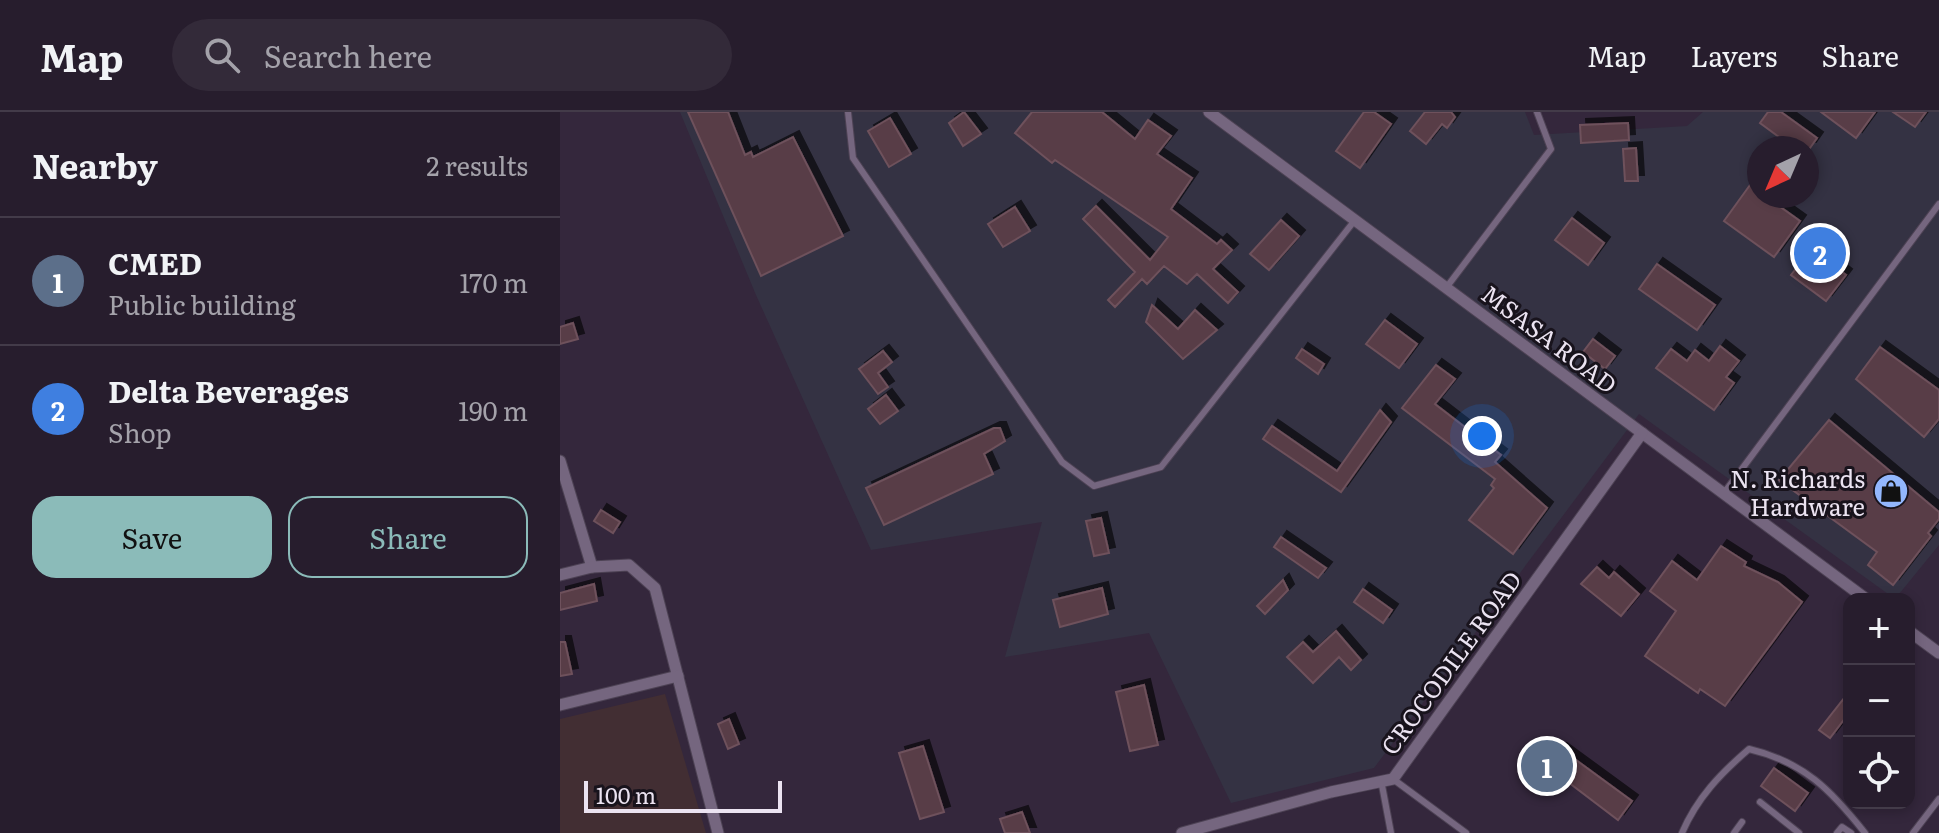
<!DOCTYPE html>
<meta charset="utf-8">
<style>
body{margin:0;font-family:Literata,serif;background:#332a39;color:#f1f3f6}
.controls{position:absolute;right:24px;bottom:24px;display:grid;overflow:hidden;border-radius:16px;box-shadow:0 4px 12px #0003}
.controls button{width:72px;height:72px;display:grid;place-items:center;padding:0;border:0;border-bottom:2px solid #433b49;background:#271d2d;color:#f1f3f6;font:40px sans-serif}
.compass{position:absolute;left:1187px;top:24px;width:72px;height:72px;border-radius:50%;background:#271d2d;box-shadow:0 4px 12px #0003;rotate:224deg}
.scale{position:absolute;left:24px;bottom:20px;width:198px;box-sizing:border-box;padding-left:8px;border:4px solid #ebe3f1;border-top:0;font-size:22px;line-height:28px;white-space:nowrap;color:#ebe3f1;-webkit-text-stroke:6px #18131c;paint-order:stroke}
.you{position:absolute;left:922px;top:324px;width:28px;height:28px;margin:-20px;border:6px solid #fff;border-radius:50%;background:#1a73e8;box-shadow:0 0 0 12px #1a73e833}
.badge{display:grid;place-items:center;width:52px;height:52px;border-radius:50%;background:#8bbbb9;color:#fff;font-size:26px;font-weight:700}
.pin{position:absolute;translate:-50% -50%;border:4px solid #fff;box-shadow:0 2px 8px #0006}
.list{margin:0;padding:0;list-style:none}
h2{display:flex;justify-content:space-between;align-items:center;height:104px;margin:0;padding:0 32px;font-size:34px}
h2 small{font-size:26px;font-weight:400;color:#a4a2aa}
.list li{display:grid;grid-template-columns:52px 1fr auto;gap:24px;align-items:center;box-sizing:border-box;height:128px;padding:0 32px;border-top:2px solid #433b49}
.list b{display:block;font-size:30px;white-space:nowrap}
.list p{margin:0;font-size:26px;white-space:nowrap;color:#a4a2aa}
.list em{font-size:26px;font-style:normal;color:#a4a2aa}
.actions{display:flex;gap:16px;padding:24px 32px}
.actions a{flex:1;padding:18px 0;border:2px solid #8bbbb9;border-radius:24px;text-align:center;font-size:28px;color:#8bbbb9}
.actions .main{background:#8bbbb9;color:#111}
.icon{flex:none;width:44px;height:44px;fill:none;stroke:currentColor;stroke-width:2;stroke-linecap:round;stroke-linejoin:round}
.map{position:relative;flex:none;width:1379px;height:721px;overflow:hidden}
header{display:flex;align-items:center;gap:48px;box-sizing:border-box;height:112px;padding:0 40px;background:#271d2d;border-bottom:2px solid #433b49}
header strong{font-size:38px}
nav{display:flex;gap:44px;margin-inline-start:auto;font-size:28px}
.search{width:560px;height:72px;background:#332a39;display:flex;align-items:center;gap:20px;box-sizing:border-box;padding:0 28px;border-radius:44px;color:#a4a2aa;font-size:30px}
main{display:flex}
aside{flex:1;background:#271d2d}
.map>svg:first-child{display:block}
.industrial{fill:#343243;fill-rule:evenodd}
.education{fill:#422e33}
.building{fill:#593d47;stroke:#6e515b;stroke-width:2;filter:url(#shadow)}
.lines{fill:none;stroke-linecap:round;stroke-linejoin:round}
.lane-casing{stroke:#4d4254;stroke-width:8}
.street-casing{stroke:#4d4254;stroke-width:13}
.lane{stroke:#75667f;stroke-width:6}
.street{stroke:#75667f;stroke-width:11}
.labels{text-anchor:middle;dominant-baseline:central;stroke-width:6;stroke-linejoin:round;paint-order:stroke}
.street-label{font-size:24px;fill:#ebe3f1;stroke:#18131c}
.poi-label{font-size:24px;fill:#ebe3f1;stroke:#18131c;text-anchor:end}
</style>
<header>
<strong>Map</strong>
<div class="search"><svg class="icon" aria-label="search" viewBox="0 0 24 24"><circle cx="10" cy="10" r="6"/><path d="M15 15l6 6"/></svg>Search here</div>
<nav><a>Map</a><a>Layers</a><a>Share</a></nav>
</header>
<main>
<aside>
<h2>Nearby<small>2 results</small></h2>
<ul class="list">
<li><span class="badge" style="background:#5c6f8a">1</span><div><b>CMED</b><p>Public building</p></div><em>170 m</em></li>
<li><span class="badge" style="background:#3f7fe0">2</span><div><b>Delta Beverages</b><p>Shop</p></div><em>190 m</em></li>
</ul>
<div class="actions"><a class="main">Save</a><a>Share</a></div>
</aside>
<div class="map">
<svg width="1379" height="721" viewBox="0 0 1379 721">
<defs>
<filter id="shadow"><feDropShadow dx="6" dy="-6" stdDeviation="0" flood-color="#0009"/></filter>
</defs>
<rect width="100%" height="100%" fill="#34273c"/>
<path class="industrial" d="M120,0H965L974,23L1127,14L1143,0H1379V433L1335,487L1079,302L814,656L671,691L589,521L445,545L482,410L311,438L196,183ZM1199,36H1247V84H1199Z"/>
<polygon class="education" points="105,582 146,721 0,721 0,607"/>
<g class="building">
<polygon points="128,0 168,0 185,43 191,40 193,45 233,25 283,124 201,164"/>
<polygon points="404,0 421,22 403,34 389,11"/>
<polygon points="472,0 542,0 575,27 588,8 611,24 597,42 632,66 611,97 657,132 661,128 672,138 653,157 678,180 668,191 637,162 627,172 604,154 587,172 582,167 555,195 548,188 575,160 523,107 536,94 590,148 608,125 495,48 492,51 455,21"/>
<polygon points="804,0 814,0 831,12 800,56 776,39"/>
<polygon points="865,0 891,0 895,5 887,16 882,12 866,32 850,19"/>
<polygon points="1208,0 1221,0 1257,26 1250,36 1234,36 1200,11"/>
<polygon points="1261,0 1315,0 1296,26"/>
<polygon points="1333,0 1366,0 1355,15"/>
<polygon points="330,6 351,42 329,55 308,19"/>
<polygon points="1068,11 1069,28 1021,31 1020,13"/>
<polygon points="1076,36 1078,69 1065,69 1063,37"/>
<polygon points="1190,73 1199,79 1199,84 1205,84 1240,109 1214,145 1164,109"/>
<polygon points="455,95 470,119 443,135 428,112"/>
<polygon points="1012,106 1044,131 1028,153 995,128"/>
<polygon points="721,108 739,124 709,158 690,142"/>
<polygon points="1252,136 1286,163 1266,189 1231,163"/>
<polygon points="1097,152 1155,193 1137,218 1079,177"/>
<polygon points="592,193 618,217 635,198 657,218 623,247 586,210"/>
<polygon points="825,208 857,232 839,256 806,232"/>
<polygon points="13,211 18,227 0,232 0,215"/>
<polygon points="1033,227 1055,244 1045,257 1023,240"/>
<polygon points="1160,234 1179,249 1166,265 1174,271 1154,298 1096,256 1111,237 1127,249 1135,238 1149,249"/>
<polygon points="1320,235 1379,278 1379,307 1364,325 1296,267"/>
<polygon points="742,237 764,252 758,262 736,246"/>
<polygon points="323,239 332,250 318,261 328,275 318,282 299,257"/>
<polygon points="876,253 895,267 875,292 941,343 935,350 987,396 953,442 909,408 934,376 931,373 935,367 842,296"/>
<polygon points="326,283 338,299 320,312 308,297"/>
<polygon points="820,298 831,310 781,380 703,327 712,314 777,359"/>
<polygon points="1269,308 1379,400 1379,407 1368,421 1371,424 1333,473 1308,453 1317,440 1219,368"/>
<polygon points="434,316 440,316 445,329 424,342 433,362 324,413 306,376"/>
<polygon points="41,398 60,410 53,421 34,409"/>
<polygon points="541,406 549,441 534,444 526,409"/>
<polygon points="721,425 766,456 758,466 714,435"/>
<polygon points="1161,434 1186,450 1184,454 1218,470 1242,490 1165,594 1140,577 1138,581 1085,544 1116,499 1090,479 1112,449 1137,468"/>
<polygon points="1037,455 1049,466 1054,460 1079,482 1061,504 1021,472"/>
<polygon points="723,468 728,478 705,502 697,494"/>
<polygon points="34,472 37,489 0,498 0,481"/>
<polygon points="542,476 548,502 500,515 493,488"/>
<polygon points="803,477 832,498 823,511 794,490"/>
<polygon points="776,519 801,548 791,558 779,545 753,571 727,545 743,530 753,540"/>
<polygon points="0,530 5,530 12,562 0,564"/>
<polygon points="584,573 598,633 570,639 556,580"/>
<polygon points="1289,580 1289,601 1270,626 1259,618"/>
<polygon points="169,607 179,632 168,637 158,612"/>
<polygon points="363,634 384,700 360,707 339,641"/>
<polygon points="1001,637 1072,689 1058,708 987,654"/>
<polygon points="1214,656 1248,681 1235,699 1201,674"/>
<polygon points="462,700 470,721 445,721 440,707"/>
</g>
<g class="lines">
<g class="lane-casing">
<g id="lane">
<polyline points="288,0 293,46 502,350 534,374 601,355 795,108"/>
<polyline points="886,176 991,37 977,0"/>
<polyline points="1164,381 1379,92"/>
<polyline points="833,667 906,721"/>
<polyline points="821,668 831,721"/>
<polyline points="1200,690 1239,721"/>
<path d="M1122,721C1137,686 1160,662 1189,637C1244,650 1271,678 1305,721"/>
<polyline points="1174,721 1182,710"/>
<polyline points="1277,721 1282,715 1291,721"/>
<polyline points="1353,721 1379,687"/>
</g>
</g>
<g class="street-casing">
<g id="street">
<polyline points="649,0 1306,487"/>
<polyline points="0,349 32,455"/>
<polyline points="0,463 32,455 69,453 95,476 158,721"/>
<polyline points="1349,519 1379,541"/>
<polyline points="0,593 118,564"/>
<polyline points="622,721 771,680 833,667 1082,321"/>
</g>
</g>
<use href="#lane" class="lane"/>
<use href="#street" class="street"/>
</g>
<defs>
<g id="shop-disc" transform="scale(1.8)"><circle r="9.5" fill="#93b7fd" stroke="#18131c"/><path d="M-5-2.5h2.3a2.7 3.5 0 0 1 5.4 0H5L5.5 6h-11ZM-1.5-2.5h3a1.5 2.3 0 0 0-3 0Z" fill="#111"/></g>
</defs>
<g fill-rule="evenodd">
<use href="#shop-disc" x="1331" y="379"/>
</g>
<g class="labels">
<g class="street-label">
<text transform="translate(990 226) rotate(37)">MSASA ROAD</text>
<text transform="translate(890 550) rotate(-54)">CROCODILE ROAD</text>
</g>
<g class="poi-label">
<text x="1305" y="365">N. Richards<tspan x="1305" dy="28">Hardware</tspan></text>
</g>
</g>
</svg>
<div class="controls">
<button>+</button>
<button>−</button>
<button><svg class="icon" aria-label="locate" viewBox="0 0 24 24"><circle cx="12" cy="12" r="6"/><path d="M12 2v4M12 18v4M2 12h4M18 12h4"/></svg></button>
</div>
<svg class="compass" viewBox="-18 -18 36 36"><path d="M0-13l5 13h-10z" fill="#e53935"/><path d="M0 13l5-13h-10z" fill="#a4a2aa"/></svg>
<div class="scale">100 m</div>
<div class="you"></div>
<div class="pin badge" style="left:987px;top:654px;background:#5c6f8a">1</div>
<div class="pin badge" style="left:1260px;top:141px;background:#3f7fe0">2</div>
</div>
</main>
